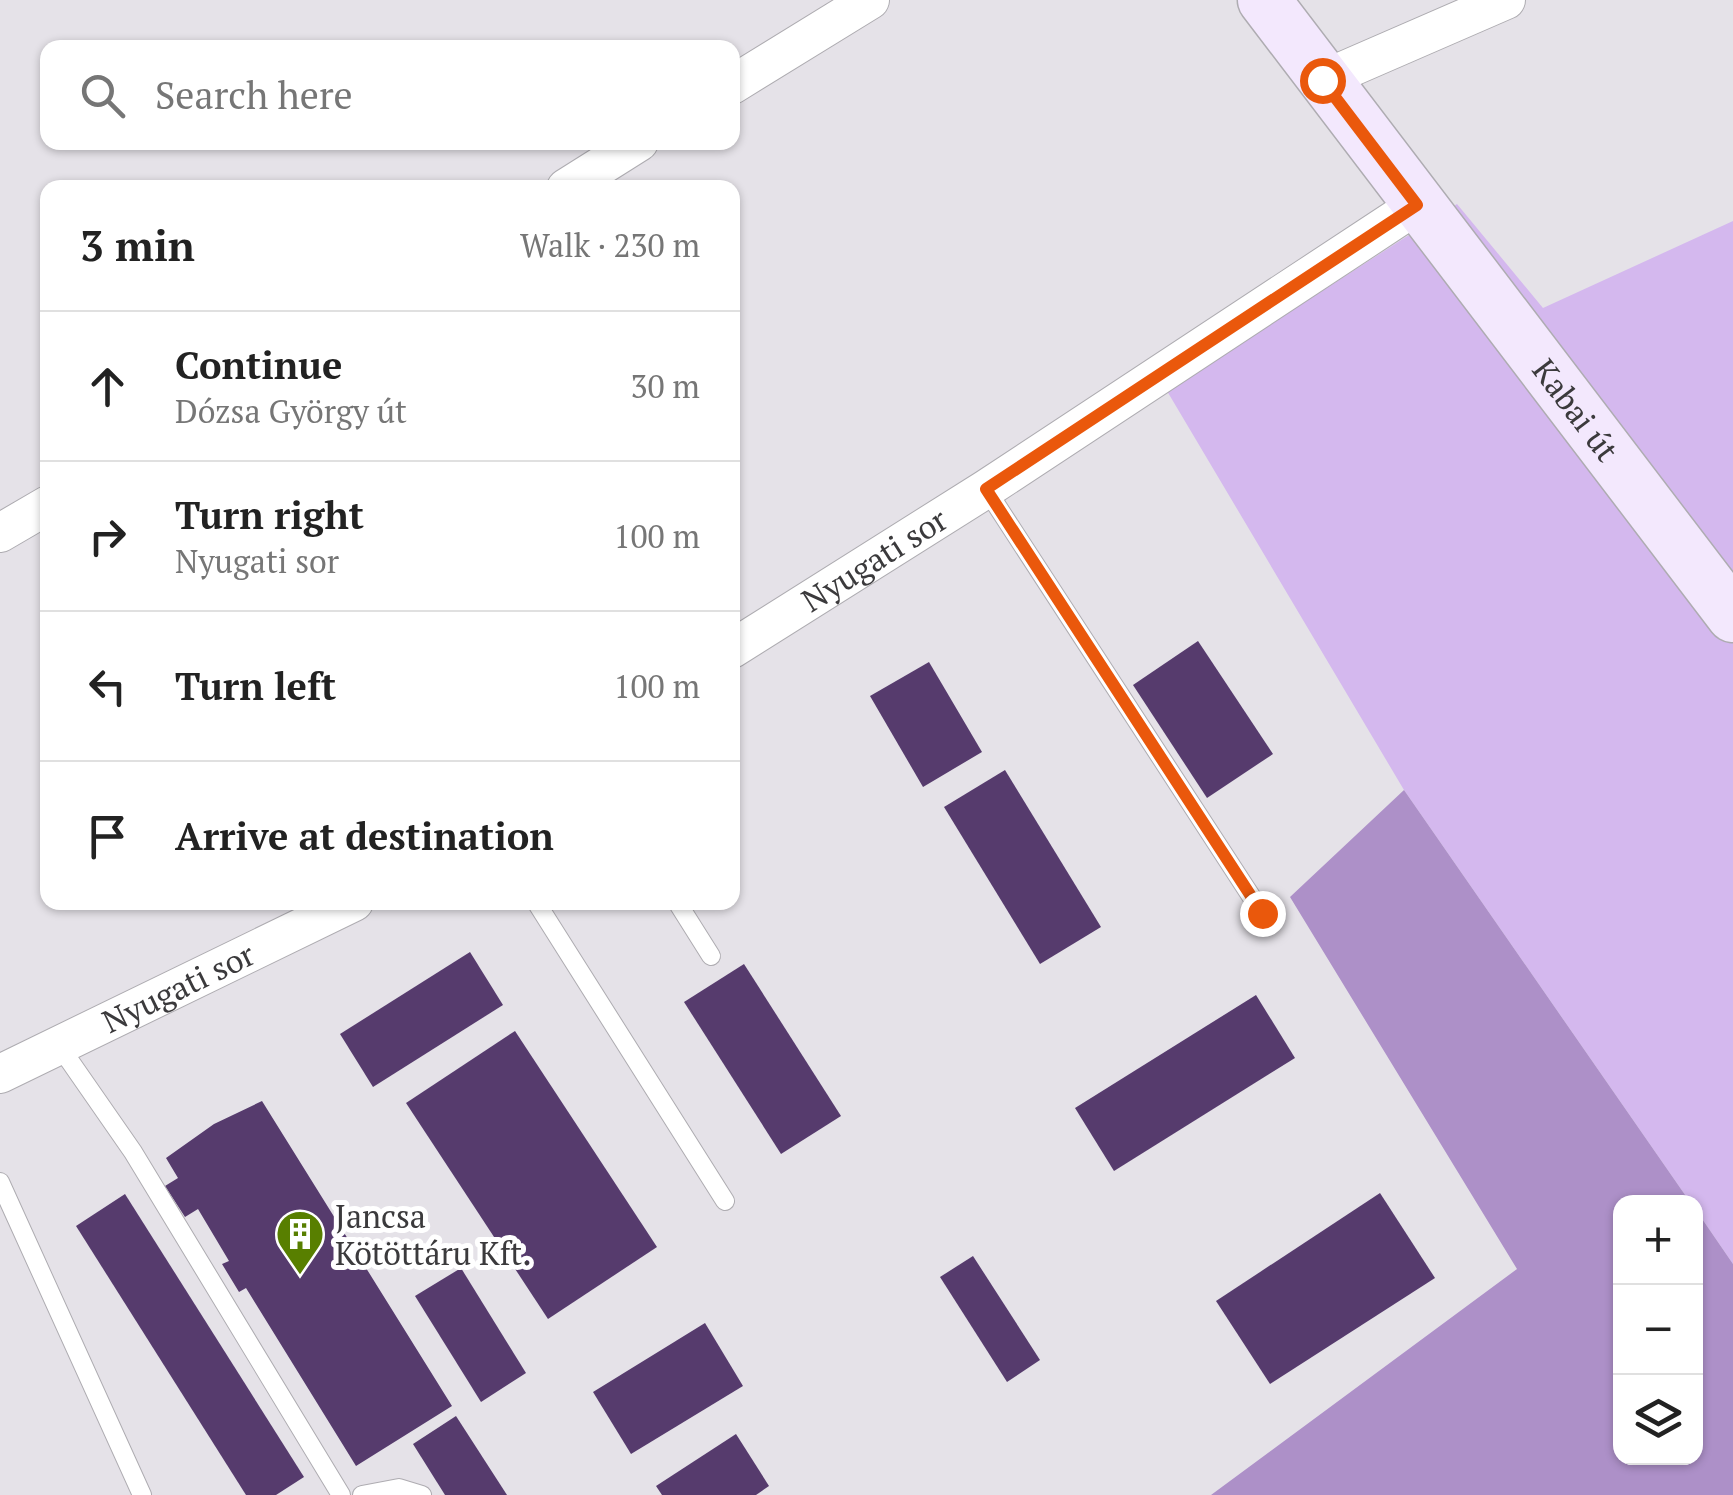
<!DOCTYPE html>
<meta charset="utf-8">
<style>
body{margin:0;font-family:"PT Serif",serif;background:#f6f6f6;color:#222}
.controls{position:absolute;right:30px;bottom:30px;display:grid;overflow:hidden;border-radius:20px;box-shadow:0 2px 8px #0004}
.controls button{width:90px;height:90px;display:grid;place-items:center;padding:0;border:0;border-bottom:2px solid #e0e0e0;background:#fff;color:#222;font:50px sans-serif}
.stop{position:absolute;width:30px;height:30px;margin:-22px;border:8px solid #ea580c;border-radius:50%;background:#fff}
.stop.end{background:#ea580c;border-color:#fff;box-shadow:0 2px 10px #0008}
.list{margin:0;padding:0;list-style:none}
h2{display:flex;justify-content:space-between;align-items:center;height:130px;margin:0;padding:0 40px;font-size:42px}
h2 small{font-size:32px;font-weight:400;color:#767676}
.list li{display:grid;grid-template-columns:65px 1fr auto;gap:30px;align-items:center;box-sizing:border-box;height:150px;padding:0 40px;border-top:2px solid #e0e0e0}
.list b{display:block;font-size:38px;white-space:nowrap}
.list p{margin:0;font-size:32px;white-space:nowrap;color:#767676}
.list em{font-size:32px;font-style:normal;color:#767676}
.icon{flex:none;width:55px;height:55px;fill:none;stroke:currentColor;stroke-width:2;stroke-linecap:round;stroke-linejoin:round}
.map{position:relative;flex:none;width:1733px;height:1495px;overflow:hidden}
.search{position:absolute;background:#fff;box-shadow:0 2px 8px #0004;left:40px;top:40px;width:700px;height:110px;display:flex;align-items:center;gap:25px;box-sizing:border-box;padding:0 35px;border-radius:20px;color:#767676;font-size:38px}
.panel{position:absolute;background:#fff;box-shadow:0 2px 8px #0004;left:40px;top:180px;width:700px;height:730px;border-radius:20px}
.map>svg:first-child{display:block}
.green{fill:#d4b8ee}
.forest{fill:#ad90c8}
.building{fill:#563b6d}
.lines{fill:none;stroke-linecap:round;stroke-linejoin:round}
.lane-casing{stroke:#aeacb1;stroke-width:20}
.street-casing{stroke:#aeacb1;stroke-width:40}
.secondary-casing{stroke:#aeacb1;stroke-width:55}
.lane{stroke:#fff;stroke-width:18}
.street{stroke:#fff;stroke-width:38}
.secondary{stroke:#f3e8fd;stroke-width:52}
.route{stroke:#ea580c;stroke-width:12}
.labels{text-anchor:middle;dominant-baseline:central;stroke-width:10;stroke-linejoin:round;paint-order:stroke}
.street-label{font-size:32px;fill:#3b3a3c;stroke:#fff}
.poi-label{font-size:32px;fill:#3b3a3c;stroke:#fff;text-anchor:start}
</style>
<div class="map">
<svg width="1733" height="1495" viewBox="0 0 1733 1495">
<rect width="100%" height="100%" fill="#e5e2e8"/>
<polygon class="green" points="1457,204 1543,308 1733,221 1733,1264 1696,1210 1696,1202 1690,1202 1404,790 1167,391"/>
<polygon class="forest" points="1404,790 1690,1202 1620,1202 1620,1458 1696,1458 1696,1210 1733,1264 1733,1495 1211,1495 1517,1269 1290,897"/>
<g class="building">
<polygon points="1198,641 1273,754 1207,798 1133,685"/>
<polygon points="929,662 982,752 923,787 870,696"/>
<polygon points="1005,770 1101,927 1040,964 944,807"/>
<polygon points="470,952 503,1005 373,1087 340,1034"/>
<polygon points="744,964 841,1116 781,1154 684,1002"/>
<polygon points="1256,995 1295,1058 1114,1171 1075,1108"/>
<polygon points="515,1031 657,1247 548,1319 406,1103"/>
<polygon points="262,1101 452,1406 356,1466 246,1288 239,1292 222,1264 229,1261 198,1209 185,1217 165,1186 178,1178 166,1158 214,1124"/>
<polygon points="1380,1193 1435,1278 1270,1384 1216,1301"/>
<polygon points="125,1194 304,1477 276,1495 246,1495 76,1226"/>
<polygon points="973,1256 1040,1360 1007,1382 940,1277"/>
<polygon points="461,1268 526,1373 481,1402 415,1296"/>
<polygon points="705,1323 743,1386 631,1454 593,1392"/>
<polygon points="456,1416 507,1495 445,1495 413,1444"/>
<polygon points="736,1434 769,1486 756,1495 662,1495 656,1486"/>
</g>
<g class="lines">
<g class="lane-casing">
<g id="lane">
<polyline points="986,489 1262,913"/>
<polyline points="536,902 725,1201"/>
<polyline points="677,902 711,956"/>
<polyline points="58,1044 133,1152 341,1495"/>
<polyline points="0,1182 142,1495"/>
<polyline points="362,1495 399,1488 422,1495"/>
</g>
</g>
<g class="street-casing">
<g id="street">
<polyline points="1322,80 1506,0"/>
<polyline points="732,85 870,0"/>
<polyline points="566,188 639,142"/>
<polyline points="0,533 48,505"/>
<path id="s1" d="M732,649L986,489L1417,205"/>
<path id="s2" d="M0,1074L354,902"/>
</g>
</g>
<g class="secondary-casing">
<g id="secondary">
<path id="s3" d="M1264,0L1733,616"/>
</g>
</g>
<use href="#lane" class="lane"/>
<use href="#street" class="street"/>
<use href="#secondary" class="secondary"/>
</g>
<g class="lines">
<polyline class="route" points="1262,913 986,489 1417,205 1322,80"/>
</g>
<defs>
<g id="building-pin" transform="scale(2.5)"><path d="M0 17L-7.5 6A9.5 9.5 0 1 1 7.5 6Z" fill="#587f00" stroke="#fff"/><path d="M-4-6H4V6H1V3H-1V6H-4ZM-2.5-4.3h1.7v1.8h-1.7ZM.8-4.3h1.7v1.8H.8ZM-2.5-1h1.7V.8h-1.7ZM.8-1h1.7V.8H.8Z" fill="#fff"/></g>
</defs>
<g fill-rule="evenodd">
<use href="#building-pin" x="300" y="1234"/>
</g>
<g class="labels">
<g class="street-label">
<text stroke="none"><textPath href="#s3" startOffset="515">Kabai út</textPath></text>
<text stroke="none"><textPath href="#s1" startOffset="168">Nyugati sor</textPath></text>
<text stroke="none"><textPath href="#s2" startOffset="198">Nyugati sor</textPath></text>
</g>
<g class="poi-label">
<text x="335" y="1216">Jancsa<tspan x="335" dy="37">Kötöttáru Kft.</tspan></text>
</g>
</g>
</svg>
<div class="controls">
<button>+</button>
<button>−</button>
<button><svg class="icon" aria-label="layers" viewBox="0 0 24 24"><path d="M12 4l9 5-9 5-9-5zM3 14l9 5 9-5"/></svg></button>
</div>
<div class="stop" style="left:1322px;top:80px"></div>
<div class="stop end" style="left:1262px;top:913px"></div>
<div class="search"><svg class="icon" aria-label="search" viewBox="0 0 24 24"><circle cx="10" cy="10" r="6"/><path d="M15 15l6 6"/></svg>Search here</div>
<section class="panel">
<h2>3 min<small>Walk · 230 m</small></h2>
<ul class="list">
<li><svg class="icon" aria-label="ahead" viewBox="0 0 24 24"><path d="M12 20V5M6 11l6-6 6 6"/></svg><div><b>Continue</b><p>Dózsa György út</p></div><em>30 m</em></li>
<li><svg class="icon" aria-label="right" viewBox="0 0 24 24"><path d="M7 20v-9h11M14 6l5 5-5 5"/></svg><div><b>Turn right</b><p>Nyugati sor</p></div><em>100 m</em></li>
<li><svg class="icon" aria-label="left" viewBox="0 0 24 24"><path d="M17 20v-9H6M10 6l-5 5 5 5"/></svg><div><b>Turn left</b></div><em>100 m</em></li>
<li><svg class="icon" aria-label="arrive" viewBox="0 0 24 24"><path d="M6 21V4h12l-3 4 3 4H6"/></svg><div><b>Arrive at destination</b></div></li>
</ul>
</section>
</div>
